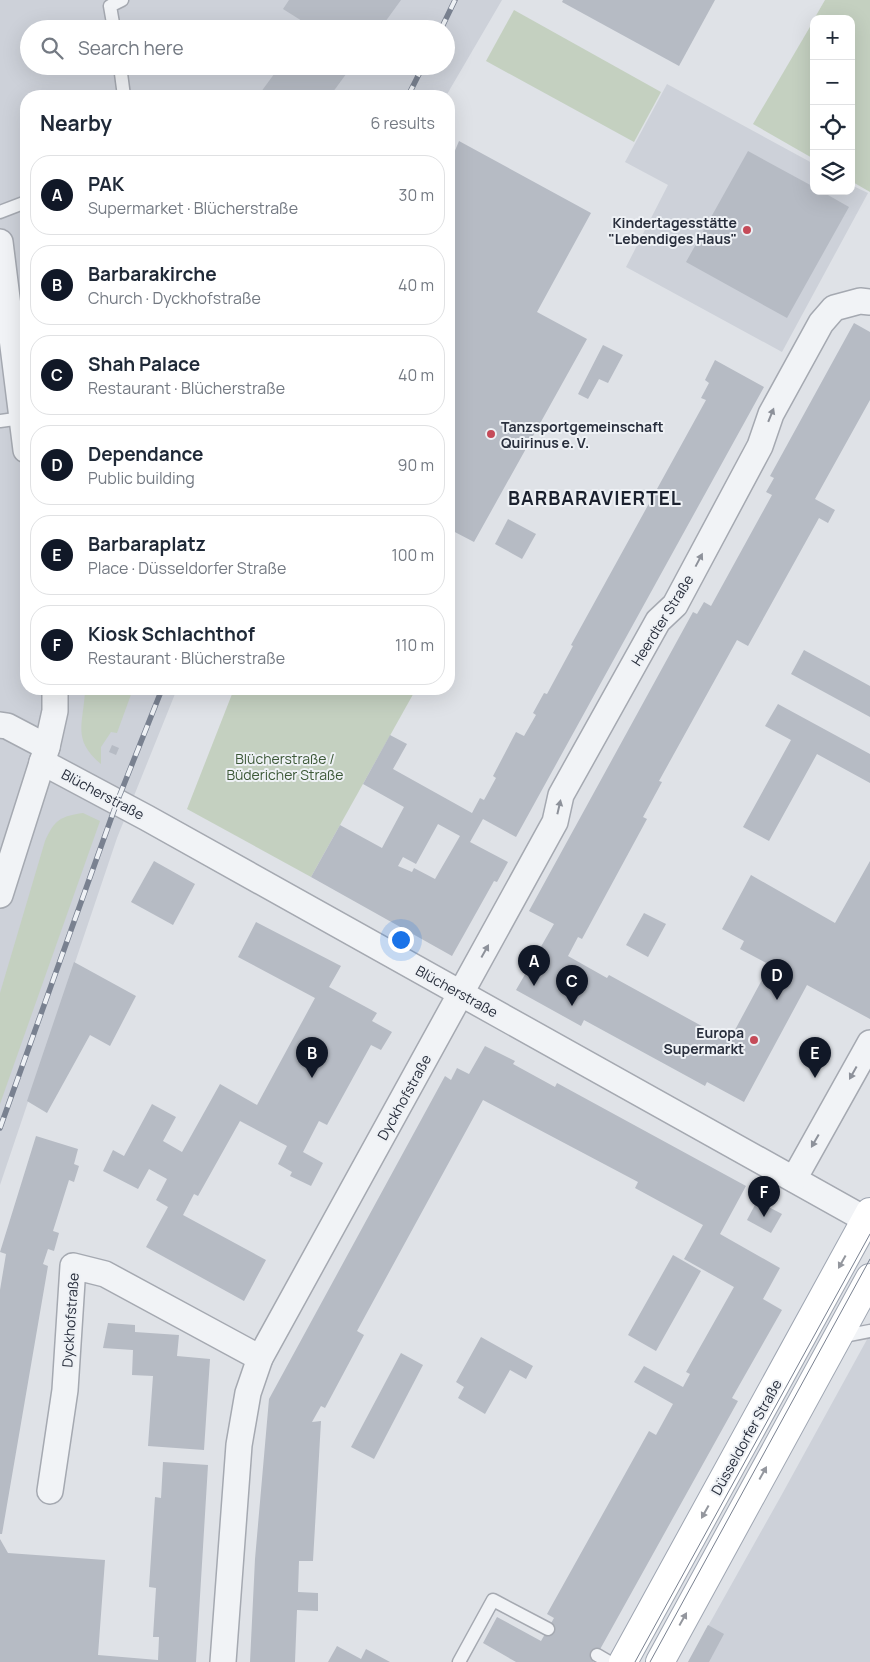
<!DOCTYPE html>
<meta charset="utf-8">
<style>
body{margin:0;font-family:Manrope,sans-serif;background:#f6f6f7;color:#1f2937}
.controls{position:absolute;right:15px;top:15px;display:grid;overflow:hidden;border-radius:10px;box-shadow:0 5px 20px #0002}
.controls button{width:45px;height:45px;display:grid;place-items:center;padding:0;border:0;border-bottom:1px solid #e0e1e3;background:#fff;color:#1f2937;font:25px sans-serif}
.you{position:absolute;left:400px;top:939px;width:18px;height:18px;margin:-12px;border:4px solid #fff;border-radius:50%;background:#1a73e8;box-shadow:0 0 0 8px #1a73e833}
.badge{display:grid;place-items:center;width:32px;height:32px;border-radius:50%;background:#111827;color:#fff;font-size:16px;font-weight:700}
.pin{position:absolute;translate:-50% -41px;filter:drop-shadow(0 1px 2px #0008)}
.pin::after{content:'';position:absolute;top:26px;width:18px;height:15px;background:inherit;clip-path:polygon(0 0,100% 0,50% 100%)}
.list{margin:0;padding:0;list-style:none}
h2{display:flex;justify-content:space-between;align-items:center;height:65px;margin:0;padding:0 20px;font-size:21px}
h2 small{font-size:16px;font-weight:400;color:#747a83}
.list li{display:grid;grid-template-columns:32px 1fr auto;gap:15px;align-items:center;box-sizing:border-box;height:80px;margin:0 10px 10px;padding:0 10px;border:1px solid #e0e1e3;border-radius:20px}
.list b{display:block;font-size:19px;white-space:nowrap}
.list p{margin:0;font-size:16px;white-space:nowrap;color:#747a83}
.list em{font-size:16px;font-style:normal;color:#747a83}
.icon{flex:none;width:28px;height:28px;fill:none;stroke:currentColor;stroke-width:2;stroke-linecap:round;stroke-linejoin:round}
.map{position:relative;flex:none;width:870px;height:1662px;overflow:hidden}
.search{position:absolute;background:#fff;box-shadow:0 5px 20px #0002;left:20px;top:20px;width:435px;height:55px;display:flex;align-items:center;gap:12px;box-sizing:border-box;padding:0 18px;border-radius:28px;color:#747a83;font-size:19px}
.panel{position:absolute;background:#fff;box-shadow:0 5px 20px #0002;left:20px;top:90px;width:435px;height:605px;border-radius:20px}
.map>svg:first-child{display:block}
.built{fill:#cdd1d9;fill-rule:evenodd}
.green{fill:#c4d0c0}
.building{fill:#b6bbc4;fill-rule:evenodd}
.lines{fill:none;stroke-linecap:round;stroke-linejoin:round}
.lane-casing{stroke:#a5a9b1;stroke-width:15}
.street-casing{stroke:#a5a9b1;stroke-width:28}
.primary-casing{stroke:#9fa6b2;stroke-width:30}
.lane{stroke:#f1f3f6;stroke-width:12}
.street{stroke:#f1f3f6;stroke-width:25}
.primary{stroke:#fff;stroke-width:28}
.tram{stroke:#798190;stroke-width:1}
.rail-casing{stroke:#798190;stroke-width:5.5}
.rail{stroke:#eef1f5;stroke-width:4;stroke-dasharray:11;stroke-linecap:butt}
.oneway{fill:#8d919a}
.oneway2{fill:#94979e}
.poi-dot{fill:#c54b59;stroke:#eef1f5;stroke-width:2}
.labels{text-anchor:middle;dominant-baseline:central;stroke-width:4;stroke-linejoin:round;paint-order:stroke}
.poi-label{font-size:14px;font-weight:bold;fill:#292f3d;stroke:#eef1f5;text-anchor:end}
.street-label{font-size:14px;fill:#292f3d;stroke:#eef1f5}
.park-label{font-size:14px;fill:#3c5837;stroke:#eef1f5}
.district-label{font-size:19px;font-weight:bold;letter-spacing:1px;fill:#1b212e;stroke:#eef1f5}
</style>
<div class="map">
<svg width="870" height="1662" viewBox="0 0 870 1662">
<rect width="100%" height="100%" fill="#dfe2e7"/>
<g class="built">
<path d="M0,0H502L446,96H26V689H177L117,838L0,1185ZM29,29H446V66H29Z"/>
<polygon points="667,84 814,164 814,191 851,191 851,185 868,193 782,352 626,267 668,185 625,162"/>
<polygon points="870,1334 870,1662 688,1662 781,1496"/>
</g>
<g class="green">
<polygon points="825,0 870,0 870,192 851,181 851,19 814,19"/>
<polygon points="514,10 661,92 634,142 486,61"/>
<polygon points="814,20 814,159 753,124"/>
<path d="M85,689H133L117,733L111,732L101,747V764C71,739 84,723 85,689Z"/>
<polygon points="234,689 416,689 311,877 187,809"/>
<path d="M83,813L100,821L0,1104V993L45,841C54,820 61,816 83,813Z"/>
</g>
<g class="building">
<polygon points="289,0 401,0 380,29 308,29 310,26 283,9"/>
<polygon points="563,0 715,0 679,66 562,2"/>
<polygon points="280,66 352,66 330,96 258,96"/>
<polygon points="459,141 591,213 537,312 587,339 474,542 449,529 449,165"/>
<polygon points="748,151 814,187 814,191 821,191 849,207 787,318 686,262"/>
<polygon points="854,323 870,332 870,400 815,499 835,510 828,523 819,518 748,646 737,640 659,781 662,782 643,817 647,819 582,939 578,937 568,956 607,978 609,975 729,1041 770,965 740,949 744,941 722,929 751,875 835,923 870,861 870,1019 807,985 744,1102 707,1082 705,1086 584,1020 581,1026 516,990 554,924 529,911 693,612 697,614 704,602 711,606 772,495 766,492 774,478 770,476"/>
<polygon points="603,345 623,355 608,383 599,379 588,399 578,394"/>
<path d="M715,360L764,387L516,837L483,819L470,842L508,862L497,882L494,881L452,956L311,877L340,825L382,848L404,807L363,784L390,735L407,744L393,769L472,813L480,798L484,800L496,778L493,776L516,732L524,736L536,715L533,713L544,693L547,694L573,646L571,645L706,400L701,398L709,383L705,380ZM438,824L460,836L435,879L414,868L412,872L398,866L403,857L416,864Z"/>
<polygon points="508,519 536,534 522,559 495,544"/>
<polygon points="804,650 870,686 870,717 791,674"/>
<polygon points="778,704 870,754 870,783 817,754 769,841 743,827 791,740 765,726"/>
<polygon points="112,745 119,748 116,755 109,752"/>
<polygon points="154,861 195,884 173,925 131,902"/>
<polygon points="644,913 666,924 648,957 626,945"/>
<polygon points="256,922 341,966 329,987 377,1013 372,1021 392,1032 381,1050 371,1045 327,1125 319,1121 303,1152 323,1163 311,1186 290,1176 292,1172 278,1164 287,1146 240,1121 198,1196 194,1194 183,1215 266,1260 244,1301 146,1247 168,1207 156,1200 167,1179 149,1169 138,1189 103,1171 113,1150 124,1156 152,1104 176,1117 163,1141 182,1152 220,1084 257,1105 315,998 238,957"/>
<polygon points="74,962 136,996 110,1046 90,1035 47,1113 27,1101"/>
<polygon points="485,1046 515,1061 513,1064 555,1087 557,1083 746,1186 720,1234 780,1268 763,1299 782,1310 732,1398 738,1401 593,1662 516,1662 483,1643 497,1617 541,1641 554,1618 547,1614 649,1431 656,1435 673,1404 634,1382 644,1366 683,1387 690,1374 686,1372 734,1287 684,1259 703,1225 635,1188 638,1182 483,1100 357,1331 364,1335 325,1408 321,1406 312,1422 321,1421 313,1561 299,1561 298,1592 318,1593 318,1611 297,1610 295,1662 250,1662 255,1559 269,1399 445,1076 451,1080 457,1068 469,1074"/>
<polygon points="36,1136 78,1149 74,1164 79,1166 74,1182 69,1180 53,1231 59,1233 54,1251 48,1249 43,1264 48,1266 2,1534 0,1534 0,1290 6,1254 0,1252"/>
<polygon points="757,1201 782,1214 771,1233 747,1220"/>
<polygon points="673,1255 701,1271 656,1351 628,1335"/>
<polygon points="108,1323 135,1325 135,1332 179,1335 177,1356 210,1359 204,1450 148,1446 153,1376 132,1375 133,1350 103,1348"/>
<polygon points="481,1337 533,1366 526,1379 510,1370 485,1414 458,1398 464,1387 456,1382"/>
<polygon points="401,1353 423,1365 374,1459 351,1447"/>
<polygon points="163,1462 208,1465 196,1662 0,1662 0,1539 8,1553 105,1560 98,1655 158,1660 159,1637 153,1637 156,1588 149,1587 155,1497 161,1498"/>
<polygon points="708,1625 724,1634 709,1662 688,1662"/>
<polygon points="337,1646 361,1659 366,1649 390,1662 328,1662"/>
</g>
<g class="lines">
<g class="lane-casing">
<g id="lane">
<polyline points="114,29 110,6 122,0"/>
<polyline points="120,66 124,96"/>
<polyline points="0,212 26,202"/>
<polyline points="0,421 22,418"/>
<polyline points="839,1337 870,1331"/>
<polyline points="597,1655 609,1662"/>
<polyline points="459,1662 493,1600 548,1629"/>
</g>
</g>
<g class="street-casing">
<g id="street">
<polyline points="0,242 26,450"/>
<polyline points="0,725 7,726 47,747"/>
<polyline points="42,762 147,818 870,1222"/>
<polyline points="0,895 47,747 55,711 55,689"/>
<polyline points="794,1179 870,1043"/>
<polyline points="50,1491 65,1390 73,1266 105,1274 260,1358"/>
<polyline points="223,1662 239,1445 248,1393 260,1358 555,822 561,795 658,621 675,605 760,446 771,414 821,323 834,308 860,301 870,302"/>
</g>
</g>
<g class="primary-casing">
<g id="primary">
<polyline points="623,1662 870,1212"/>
<polyline points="660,1662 870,1278"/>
</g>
</g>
<use href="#lane" class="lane"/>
<use href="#street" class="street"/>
<use href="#primary" class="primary"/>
<g class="tram">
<polyline points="635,1662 870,1234"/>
<polyline points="650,1662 870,1259"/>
</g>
<g class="rail-casing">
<g id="rail">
<polyline points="441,29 455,0"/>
<polyline points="408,96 423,66"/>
<polyline points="0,1128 117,802 162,689"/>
</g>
</g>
<use href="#rail" class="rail"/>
</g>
<defs><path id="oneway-solid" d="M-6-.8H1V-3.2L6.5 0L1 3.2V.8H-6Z" transform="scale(1.25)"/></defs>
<g class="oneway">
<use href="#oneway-solid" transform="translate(771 415) rotate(-68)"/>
<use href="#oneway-solid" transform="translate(699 560) rotate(-62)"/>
<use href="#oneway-solid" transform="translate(559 807) rotate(-77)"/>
<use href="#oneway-solid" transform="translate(485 951) rotate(-61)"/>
<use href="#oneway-solid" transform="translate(853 1073) rotate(119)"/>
<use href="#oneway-solid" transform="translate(815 1141) rotate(120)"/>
</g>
<g class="oneway2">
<use href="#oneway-solid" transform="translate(842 1262) rotate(119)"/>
<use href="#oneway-solid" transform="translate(763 1473) rotate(-61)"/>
<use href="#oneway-solid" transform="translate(705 1512) rotate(119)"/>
<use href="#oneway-solid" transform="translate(683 1619) rotate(-61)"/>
</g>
<g class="poi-dot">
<circle cx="747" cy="230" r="5"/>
<circle cx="491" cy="434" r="5"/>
<circle cx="754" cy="1040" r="5"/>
</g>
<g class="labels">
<g class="poi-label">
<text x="737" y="222">Kindertagesstätte<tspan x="737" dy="16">"Lebendiges Haus"</tspan></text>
<text x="501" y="426" text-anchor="start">Tanzsportgemeinschaft<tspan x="501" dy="16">Quirinus e. V.</tspan></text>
<text x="744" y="1032">Europa<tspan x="744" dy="16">Supermarkt</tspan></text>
</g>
<g class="street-label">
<text transform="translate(662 620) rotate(-58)">Heerdter Straße</text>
<text transform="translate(103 794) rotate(28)">Blücherstraße</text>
<text transform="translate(457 991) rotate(29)">Blücherstraße</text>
<text transform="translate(404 1097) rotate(-61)">Dyckhofstraße</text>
<text transform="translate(70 1320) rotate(-86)">Dyckhofstraße</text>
<text transform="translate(746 1437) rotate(-61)">Düsseldorfer Straße</text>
</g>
<g class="park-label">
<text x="285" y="758">Blücherstraße /<tspan x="285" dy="16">Büdericher Straße</tspan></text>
</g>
<g class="district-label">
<text x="595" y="498">BARBARAVIERTEL</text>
</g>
</g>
</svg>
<div class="controls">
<button>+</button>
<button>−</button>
<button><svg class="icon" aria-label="locate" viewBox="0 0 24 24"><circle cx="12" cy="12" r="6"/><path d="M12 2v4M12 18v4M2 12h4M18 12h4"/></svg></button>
<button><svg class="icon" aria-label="layers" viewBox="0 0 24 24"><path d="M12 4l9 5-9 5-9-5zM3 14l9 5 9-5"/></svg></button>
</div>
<div class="you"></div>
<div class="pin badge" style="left:534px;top:986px">A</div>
<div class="pin badge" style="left:312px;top:1078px">B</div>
<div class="pin badge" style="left:572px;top:1006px">C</div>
<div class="pin badge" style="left:777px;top:1000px">D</div>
<div class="pin badge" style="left:815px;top:1078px">E</div>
<div class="pin badge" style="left:764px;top:1217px">F</div>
<div class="search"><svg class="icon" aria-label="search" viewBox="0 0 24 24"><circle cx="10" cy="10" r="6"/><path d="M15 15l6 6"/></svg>Search here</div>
<section class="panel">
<h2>Nearby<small>6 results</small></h2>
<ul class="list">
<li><span class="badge">A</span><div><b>PAK</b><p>Supermarket · Blücherstraße</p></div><em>30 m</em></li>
<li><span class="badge">B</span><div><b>Barbarakirche</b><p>Church · Dyckhofstraße</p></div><em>40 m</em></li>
<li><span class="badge">C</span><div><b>Shah Palace</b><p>Restaurant · Blücherstraße</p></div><em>40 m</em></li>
<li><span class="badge">D</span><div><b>Dependance</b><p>Public building</p></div><em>90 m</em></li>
<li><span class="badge">E</span><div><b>Barbaraplatz</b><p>Place · Düsseldorfer Straße</p></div><em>100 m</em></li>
<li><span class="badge">F</span><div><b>Kiosk Schlachthof</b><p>Restaurant · Blücherstraße</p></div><em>110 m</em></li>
</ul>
</section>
</div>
